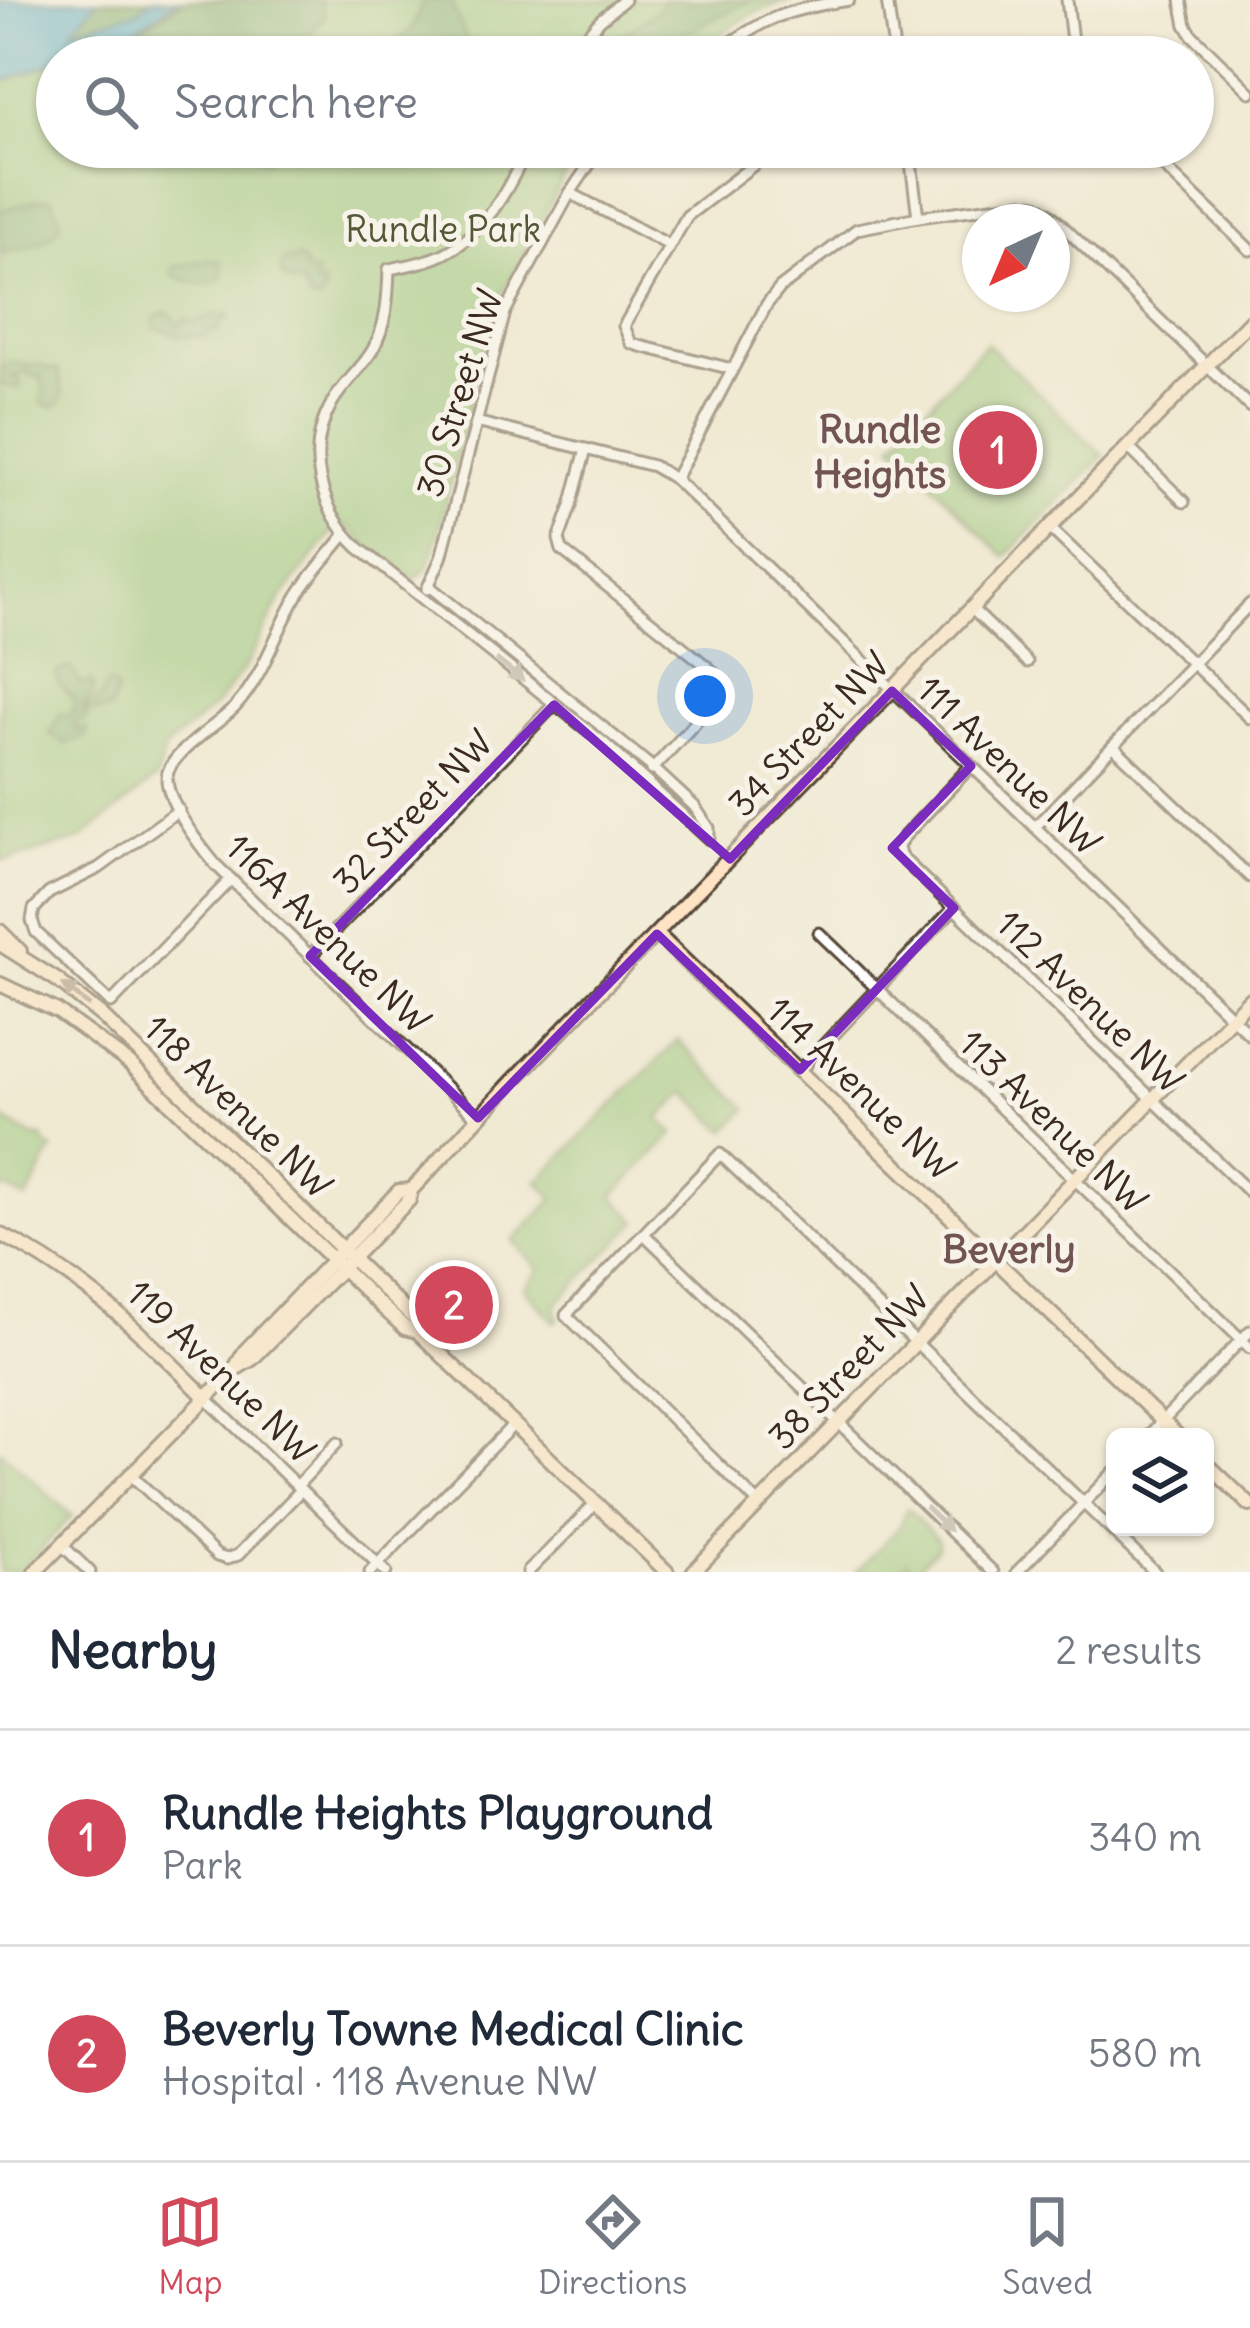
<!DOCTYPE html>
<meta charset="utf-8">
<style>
body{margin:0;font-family:Delius,sans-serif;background:#f2f2f3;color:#1f2937}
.controls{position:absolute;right:36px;bottom:36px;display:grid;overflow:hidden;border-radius:18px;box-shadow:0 3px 9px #0004}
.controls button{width:108px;height:108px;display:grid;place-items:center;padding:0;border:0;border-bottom:3px solid #e0e1e3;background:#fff;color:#1f2937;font:60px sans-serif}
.compass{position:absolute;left:962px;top:204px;width:108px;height:108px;border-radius:50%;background:#fff;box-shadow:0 3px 9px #0004;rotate:224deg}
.you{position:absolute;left:705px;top:696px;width:42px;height:42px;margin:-30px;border:9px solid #fff;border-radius:50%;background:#1a73e8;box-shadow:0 0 0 18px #1a73e833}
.badge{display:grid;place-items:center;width:78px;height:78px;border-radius:50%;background:#d1495b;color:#fff;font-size:39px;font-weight:700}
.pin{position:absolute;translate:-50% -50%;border:6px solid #fff;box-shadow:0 3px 12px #0006}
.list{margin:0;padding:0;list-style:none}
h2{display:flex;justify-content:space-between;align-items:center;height:156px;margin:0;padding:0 48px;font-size:51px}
h2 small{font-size:39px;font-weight:400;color:#747a83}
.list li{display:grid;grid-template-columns:78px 1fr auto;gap:36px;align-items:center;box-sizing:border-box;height:216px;padding:0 48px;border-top:3px solid #e0e1e3}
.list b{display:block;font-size:45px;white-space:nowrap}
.list p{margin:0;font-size:39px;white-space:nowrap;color:#747a83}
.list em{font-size:39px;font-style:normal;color:#747a83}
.icon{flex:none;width:66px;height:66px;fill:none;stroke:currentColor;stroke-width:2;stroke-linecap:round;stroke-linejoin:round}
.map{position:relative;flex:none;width:1250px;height:1572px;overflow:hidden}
.search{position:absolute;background:#fff;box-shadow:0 3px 9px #0004;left:36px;right:36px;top:36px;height:132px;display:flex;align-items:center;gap:30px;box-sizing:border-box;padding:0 42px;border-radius:66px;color:#747a83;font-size:45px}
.sheet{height:588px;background:#fff}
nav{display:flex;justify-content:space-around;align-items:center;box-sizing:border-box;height:168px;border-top:3px solid #e0e1e3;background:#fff;font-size:33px;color:#747a83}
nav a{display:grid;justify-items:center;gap:6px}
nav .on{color:#d1495b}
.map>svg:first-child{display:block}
.green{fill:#90c475;stroke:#66774a;stroke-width:3}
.forest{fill:#74aa66;stroke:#586a42;stroke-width:3}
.water{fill:#49a7c8;stroke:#426873;stroke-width:3}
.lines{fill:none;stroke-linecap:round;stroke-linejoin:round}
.street-casing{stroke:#564739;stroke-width:15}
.secondary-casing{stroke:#564739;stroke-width:18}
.street{stroke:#fff;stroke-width:9}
.secondary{stroke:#fee4c5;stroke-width:12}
.oneway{fill:#a79f9a}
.oneway2{fill:#9c8772}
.marked{fill:none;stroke:#7b2cbf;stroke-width:9;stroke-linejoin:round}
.labels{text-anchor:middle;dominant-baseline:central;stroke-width:10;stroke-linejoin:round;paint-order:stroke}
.park-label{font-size:36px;fill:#545838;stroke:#f7f3e8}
.street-label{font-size:36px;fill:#3b2a1e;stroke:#f7f3e8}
.neighbourhood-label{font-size:39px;font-weight:bold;fill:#725454;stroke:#f7f3e8}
</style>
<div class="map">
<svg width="1250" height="1572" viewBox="0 0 1250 1572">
<rect width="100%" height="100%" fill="#f7f3e8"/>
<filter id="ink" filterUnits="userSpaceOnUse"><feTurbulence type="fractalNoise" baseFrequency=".00833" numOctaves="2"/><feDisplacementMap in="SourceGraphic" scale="24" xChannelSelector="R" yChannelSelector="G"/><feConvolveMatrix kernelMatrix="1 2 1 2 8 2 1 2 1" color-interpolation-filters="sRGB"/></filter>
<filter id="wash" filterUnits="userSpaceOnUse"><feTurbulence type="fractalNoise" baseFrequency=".004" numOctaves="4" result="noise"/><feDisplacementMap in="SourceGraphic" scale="48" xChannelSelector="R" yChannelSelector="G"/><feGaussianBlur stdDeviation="2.7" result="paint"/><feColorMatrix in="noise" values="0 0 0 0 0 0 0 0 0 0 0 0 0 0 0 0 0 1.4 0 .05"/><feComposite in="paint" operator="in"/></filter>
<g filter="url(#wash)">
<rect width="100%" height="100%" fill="#f0ead3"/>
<g class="green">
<polygon points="178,0 790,0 755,12 685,57 68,57 115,41"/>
<polygon points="57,61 57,147 249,147 264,161 277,147 580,147 492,314 435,547 427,569 413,580 365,544 344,524 335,529 280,600 248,663 217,704 164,749 157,778 80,840 9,860 0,860 0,83"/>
<polygon points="986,343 1104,456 1005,557 893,444"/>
<polygon points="678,1040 748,1109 726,1131 686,1092 659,1119 674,1134 613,1196 638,1221 558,1302 556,1312 559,1318 555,1322 524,1288 540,1270 513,1241 554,1199 538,1181"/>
<polygon points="3,1119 36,1139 38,1137 45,1140 44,1144 53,1149 27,1199 3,1187 0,1191 0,1122"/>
<polygon points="0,1450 72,1516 20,1572 0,1572"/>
<polygon points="907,1508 938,1540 938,1546 914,1572 907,1562 897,1572 856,1572 898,1528"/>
</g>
<g class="forest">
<polygon points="98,0 152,0 136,12 69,31"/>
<polygon points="185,0 320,0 324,17 308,35 234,57 106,57 108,49"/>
<polygon points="424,0 450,0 468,43 458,57 386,57 398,40 412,29"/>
<path d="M665,0H752L687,32L650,57H592C604,35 645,30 665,0Z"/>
<path d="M52,198L61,222C51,245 22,248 0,254V211L38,199Z"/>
<polygon points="297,258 303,261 306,271 316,273 316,284 324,285 324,295 319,302 310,300 302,284 291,283 281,275 282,263 288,259 295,261"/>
<path d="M208,259L222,262V278C204,290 189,281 173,275L174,267Z"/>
<polygon points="167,312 174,317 179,326 185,319 195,322 218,314 223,318 226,313 231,316 219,324 220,329 211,331 207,336 181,336 154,327 154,317"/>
<path d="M9,362C20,361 27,370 39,364L48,369L59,370L63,394L59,404L53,407L42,403L44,384L40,380L42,377L30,375L27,371L20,375L11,376L21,381L20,388L0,384V372Z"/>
<path d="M70,667L81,684L91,681C98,692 86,699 83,709L101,698L105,686L111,684L117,691L110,710L86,712L87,717L75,723L76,730L86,728V736L65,744L50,734L60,714L70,715L74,713L72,709L75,701C66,691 56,687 57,672Z"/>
</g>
<path class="water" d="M0,0H98L72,30L136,12L152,0H178C144,24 101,57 57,57V61L0,83Z"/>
</g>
<g filter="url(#ink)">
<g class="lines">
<g class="street-casing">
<g id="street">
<polyline points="887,0 895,57"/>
<polyline points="1067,0 1074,57"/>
<polyline points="1181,0 1186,25 1192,35 1250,92"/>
<polyline points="568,57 600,20 624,0"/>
<path d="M710,57C764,18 783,10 849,0"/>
<polyline points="909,147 918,217"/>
<polyline points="1144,147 1250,250"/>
<polyline points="570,193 669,245"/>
<polyline points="732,369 640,346 631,343 624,326 687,216 777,147"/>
<polyline points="476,422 653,466 675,479 1250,1035"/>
<polyline points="1128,447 1184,502"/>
<polyline points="586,449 571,506 559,539 562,550 709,668 727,688 652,770"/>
<polyline points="675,479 767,304 780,288 857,229 918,217 1022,203 1036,205 1049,213 1250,407"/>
<polyline points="1050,528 1250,718"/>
<path d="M345,535C326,559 304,581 290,609C273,641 261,678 236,706C220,724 168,754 167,777C166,802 200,846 216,865L478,1118"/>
<path d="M429,586L653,768L694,806L709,828V839L604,743L359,548C320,511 304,452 332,403C343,384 361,369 372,351C387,325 388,298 389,269C405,266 422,263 437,257C482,239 509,189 528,147"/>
<polyline points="427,589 441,558 505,312 570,193 601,147"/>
<polyline points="972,609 1027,662"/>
<polyline points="1113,746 1250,877"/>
<polyline points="971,766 902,839 898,847 900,856 1250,1193"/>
<polyline points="179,810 99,868 49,893 34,909 32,920 36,932 111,1003 231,879"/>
<polyline points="1035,827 1250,604"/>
<polyline points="819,933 1250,1348"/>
<polyline points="310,956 554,705"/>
<polyline points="800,1070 954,908"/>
<polyline points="644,1234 993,1572"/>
<polyline points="206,1398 386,1572"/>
<polyline points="1147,1437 1250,1331"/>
<polyline points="131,1475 217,1556 227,1559 238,1555 301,1490"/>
<polyline points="297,1486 337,1443"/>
<polyline points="758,1503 566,1315 720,1154 1155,1572"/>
<polyline points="62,1545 90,1572"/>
<polyline points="370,1572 514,1424"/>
<polyline points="528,1572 596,1503"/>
<polyline points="1017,1572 1115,1471"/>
</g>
</g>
<g class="secondary-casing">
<g id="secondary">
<polyline points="0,931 20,951"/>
<polyline points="657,934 1179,1437"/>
<polyline points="0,944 57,980 103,1017 404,1309 416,1321 417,1331"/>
<polyline points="0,984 57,1011 129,1063 380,1305 405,1328 417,1331 667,1572"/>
<path d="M0,1234C81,1274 144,1335 206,1398"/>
<polyline points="235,1368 245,1351 399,1191 411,1190"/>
<polyline points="1205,1462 1250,1505"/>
<polyline points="35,1572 235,1369 252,1359 409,1200 411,1190 513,1081 1250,321"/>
<polyline points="693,1572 1250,999"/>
</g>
</g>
<use href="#street" class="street"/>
<use href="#secondary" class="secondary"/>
</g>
<defs><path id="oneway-solid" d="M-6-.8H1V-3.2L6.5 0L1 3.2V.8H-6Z" transform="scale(3)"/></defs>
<g class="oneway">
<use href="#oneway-solid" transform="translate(510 670) rotate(39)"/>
<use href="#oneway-solid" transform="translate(938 1519) rotate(44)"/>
</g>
<use class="oneway2" href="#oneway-solid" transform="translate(76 995) rotate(-141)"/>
</g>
<path d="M0 0H1250V1572H0ZM892,691L971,766L892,848L954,908L800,1070L657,934L478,1118L310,956L554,705L730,859Z" fill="#f0ead3" fill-opacity=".55" fill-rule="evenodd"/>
<path class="marked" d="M892,691L971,766L892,848L954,908L800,1070L657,934L478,1118L310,956L554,705L730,859Z"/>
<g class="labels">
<g class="park-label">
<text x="443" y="229">Rundle Park</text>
</g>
<g class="street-label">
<text transform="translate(460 393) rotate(-73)">30 Street NW</text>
<text transform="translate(809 734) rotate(-46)">34 Street NW</text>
<text transform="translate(1009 766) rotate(44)">111 Avenue NW</text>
<text transform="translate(413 812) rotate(-46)">32 Street NW</text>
<text transform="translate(328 934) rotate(44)">116A Avenue NW</text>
<text transform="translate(1090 1002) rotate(44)">112 Avenue NW</text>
<text transform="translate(861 1089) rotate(44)">114 Avenue NW</text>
<text transform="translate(238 1107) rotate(44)">118 Avenue NW</text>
<text transform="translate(1053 1122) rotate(44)">113 Avenue NW</text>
<text transform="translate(849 1367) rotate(-46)">38 Street NW</text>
<text transform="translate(221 1372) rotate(44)">119 Avenue NW</text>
</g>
<g class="neighbourhood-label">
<text x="880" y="429">Rundle<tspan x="880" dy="45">Heights</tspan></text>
<text x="1009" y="1249">Beverly</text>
</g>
</g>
</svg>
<div class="controls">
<button><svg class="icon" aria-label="layers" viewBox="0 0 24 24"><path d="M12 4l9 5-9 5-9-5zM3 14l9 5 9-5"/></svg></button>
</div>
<svg class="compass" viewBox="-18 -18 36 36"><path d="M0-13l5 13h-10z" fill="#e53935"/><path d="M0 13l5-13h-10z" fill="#747a83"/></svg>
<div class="you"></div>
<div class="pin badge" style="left:998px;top:450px">1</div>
<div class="pin badge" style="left:454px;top:1305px">2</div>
<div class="search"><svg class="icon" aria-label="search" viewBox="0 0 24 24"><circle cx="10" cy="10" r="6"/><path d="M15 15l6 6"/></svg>Search here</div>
</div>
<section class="sheet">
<h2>Nearby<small>2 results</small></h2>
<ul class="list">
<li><span class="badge">1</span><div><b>Rundle Heights Playground</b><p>Park</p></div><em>340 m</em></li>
<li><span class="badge">2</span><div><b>Beverly Towne Medical Clinic</b><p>Hospital · 118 Avenue NW</p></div><em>580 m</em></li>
</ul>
</section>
<nav>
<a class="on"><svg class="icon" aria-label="map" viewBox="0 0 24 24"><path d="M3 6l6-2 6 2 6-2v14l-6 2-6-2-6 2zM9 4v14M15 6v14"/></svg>Map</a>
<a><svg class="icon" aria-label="directions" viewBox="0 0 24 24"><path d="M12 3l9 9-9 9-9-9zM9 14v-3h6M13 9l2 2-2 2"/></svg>Directions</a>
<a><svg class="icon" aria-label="saved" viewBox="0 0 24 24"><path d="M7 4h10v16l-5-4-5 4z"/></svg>Saved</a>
</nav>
